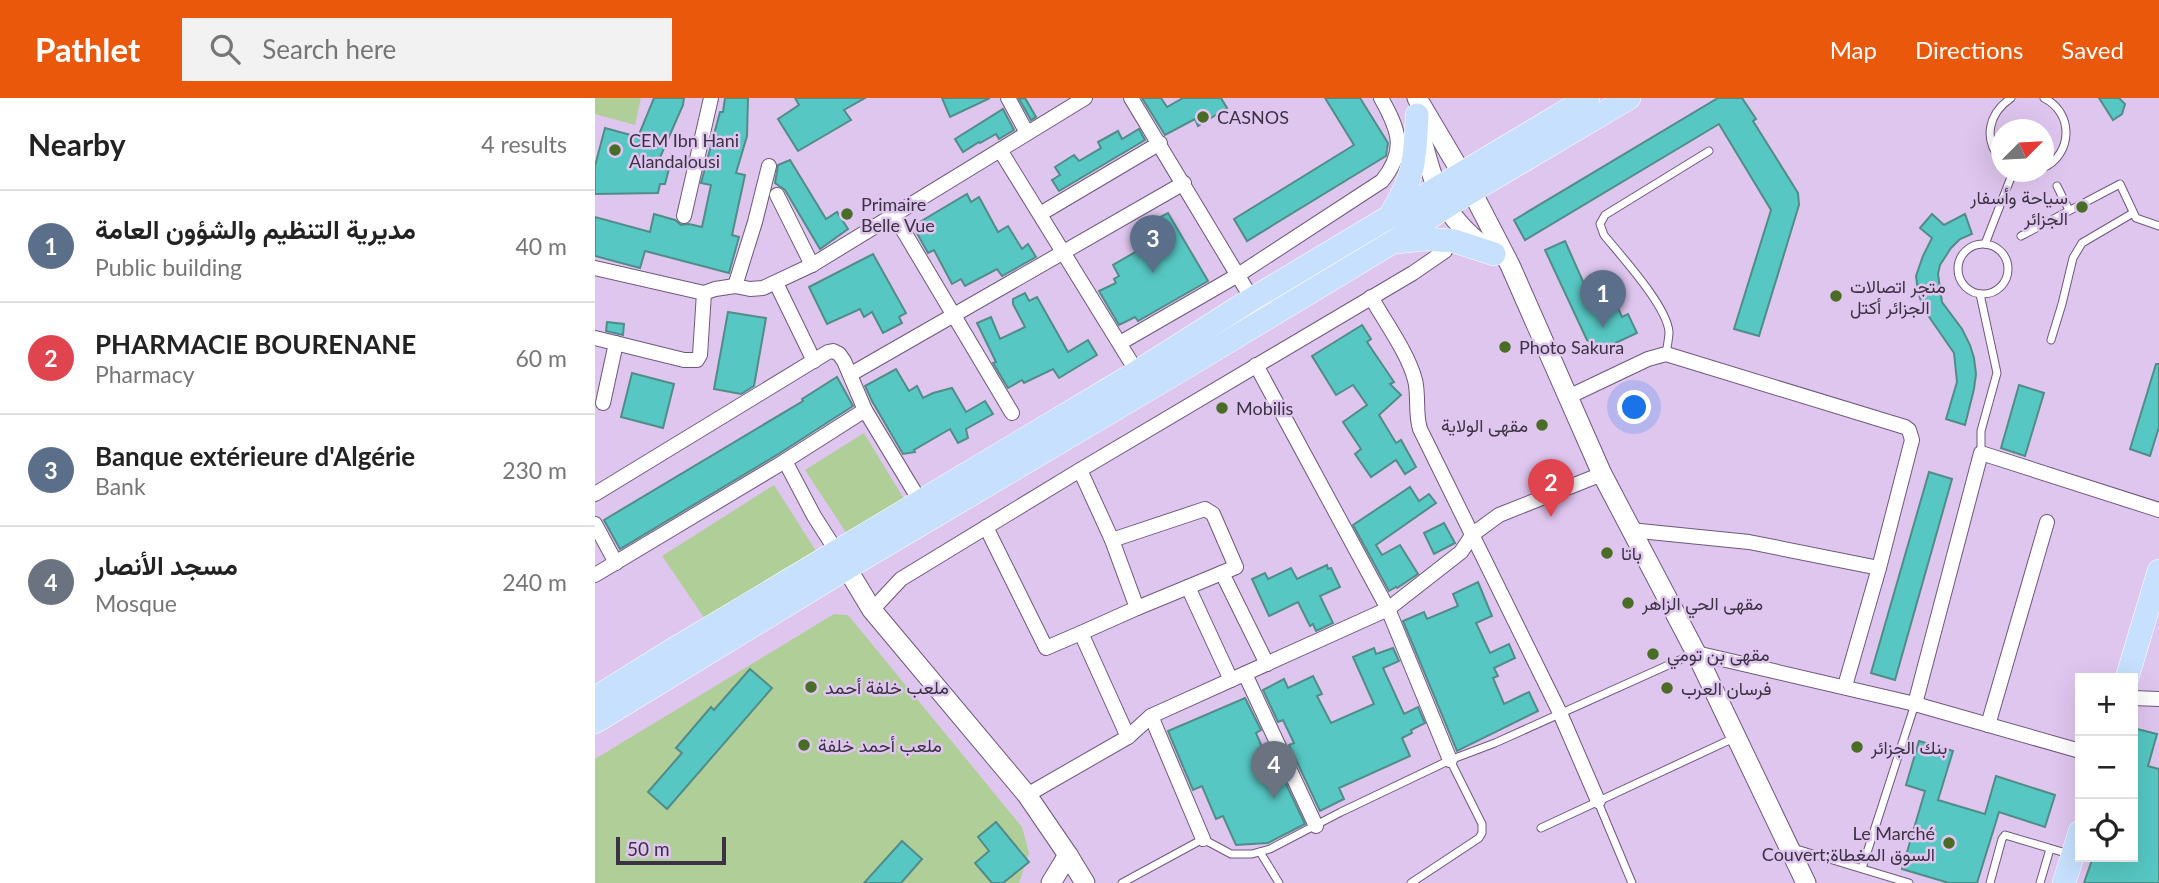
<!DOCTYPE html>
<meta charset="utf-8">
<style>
body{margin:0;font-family:Lato,Vazirmatn,sans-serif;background:#f2f2f2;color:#222}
.controls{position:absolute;right:21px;bottom:21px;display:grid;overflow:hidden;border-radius:0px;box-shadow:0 7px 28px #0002}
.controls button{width:63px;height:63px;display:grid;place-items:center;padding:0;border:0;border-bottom:2px solid #e0e0e0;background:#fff;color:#222;font:35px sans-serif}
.compass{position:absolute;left:1396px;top:21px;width:63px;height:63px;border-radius:50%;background:#fff;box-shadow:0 7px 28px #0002;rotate:66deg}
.scale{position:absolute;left:21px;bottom:18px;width:110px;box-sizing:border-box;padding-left:7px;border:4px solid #3c3243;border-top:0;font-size:19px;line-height:24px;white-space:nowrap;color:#3c3243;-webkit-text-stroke:5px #dfc6ef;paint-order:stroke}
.you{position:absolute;left:1040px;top:310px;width:24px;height:24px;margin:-18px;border:5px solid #fff;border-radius:50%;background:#1a73e8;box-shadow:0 0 0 10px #1a73e833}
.badge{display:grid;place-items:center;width:46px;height:46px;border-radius:50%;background:#ea580c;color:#fff;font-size:23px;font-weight:700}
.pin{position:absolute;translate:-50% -58px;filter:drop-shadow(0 2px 4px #0008)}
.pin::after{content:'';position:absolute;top:37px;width:24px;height:21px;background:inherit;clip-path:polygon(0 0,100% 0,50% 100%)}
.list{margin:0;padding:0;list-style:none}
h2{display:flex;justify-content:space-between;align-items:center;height:91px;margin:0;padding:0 28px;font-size:30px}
h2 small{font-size:23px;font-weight:400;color:#767676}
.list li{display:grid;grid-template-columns:46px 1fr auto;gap:21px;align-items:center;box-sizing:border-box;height:112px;padding:0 28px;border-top:2px solid #e0e0e0}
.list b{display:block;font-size:26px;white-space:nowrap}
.list p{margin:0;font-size:23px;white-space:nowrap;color:#767676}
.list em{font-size:23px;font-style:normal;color:#767676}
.icon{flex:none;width:38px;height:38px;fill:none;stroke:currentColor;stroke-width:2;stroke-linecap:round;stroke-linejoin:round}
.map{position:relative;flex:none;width:1564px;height:785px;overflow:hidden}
header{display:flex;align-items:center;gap:42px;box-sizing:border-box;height:98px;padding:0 35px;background:#ea580c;color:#fff}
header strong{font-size:33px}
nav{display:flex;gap:38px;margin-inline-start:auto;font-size:24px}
.search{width:490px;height:63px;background:#f2f2f2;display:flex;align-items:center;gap:18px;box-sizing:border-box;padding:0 24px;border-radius:0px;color:#767676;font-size:26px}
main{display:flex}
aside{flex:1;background:#fff}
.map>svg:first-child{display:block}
.green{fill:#b0ce98}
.building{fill:#57c7c3;stroke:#528c89;stroke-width:2}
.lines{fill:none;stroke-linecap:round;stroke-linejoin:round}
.lane-casing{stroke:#6e587c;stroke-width:9}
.street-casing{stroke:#6e587c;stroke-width:16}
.secondary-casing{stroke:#6e587c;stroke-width:21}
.primary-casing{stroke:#fff;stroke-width:24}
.lane{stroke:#fff;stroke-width:7}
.street{stroke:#fff;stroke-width:14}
.secondary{stroke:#fff;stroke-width:19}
.primary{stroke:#c6e0fe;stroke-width:23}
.poi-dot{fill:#496d26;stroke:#dfc6ef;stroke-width:2.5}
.labels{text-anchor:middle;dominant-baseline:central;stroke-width:5;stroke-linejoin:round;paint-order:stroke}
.poi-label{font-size:18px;fill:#3c3243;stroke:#dfc6ef;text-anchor:start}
</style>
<header>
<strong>Pathlet</strong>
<div class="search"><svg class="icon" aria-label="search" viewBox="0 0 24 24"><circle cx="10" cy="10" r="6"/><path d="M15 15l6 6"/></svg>Search here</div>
<nav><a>Map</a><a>Directions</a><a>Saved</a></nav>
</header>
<main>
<aside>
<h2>Nearby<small>4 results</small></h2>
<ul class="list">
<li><span class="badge" style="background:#5c6f8a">1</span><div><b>مديرية التنظيم والشؤون العامة</b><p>Public building</p></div><em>40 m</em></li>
<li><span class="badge" style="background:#e0444e">2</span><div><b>PHARMACIE BOURENANE</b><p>Pharmacy</p></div><em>60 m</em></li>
<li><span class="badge" style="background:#5c6f8a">3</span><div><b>Banque extérieure d'Algérie</b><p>Bank</p></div><em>230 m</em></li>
<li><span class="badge" style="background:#6b7280">4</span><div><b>مسجد الأنصار</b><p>Mosque</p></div><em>240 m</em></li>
</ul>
</aside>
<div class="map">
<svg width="1564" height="785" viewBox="0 0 1564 785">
<rect width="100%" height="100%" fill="#dfc6ef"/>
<g class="green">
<polygon points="0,0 46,0 40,27 0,16"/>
<polygon points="269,335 309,401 252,436 210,372"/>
<polygon points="179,387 223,456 110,521 67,458"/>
<polygon points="239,516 253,517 427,729 434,755 424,785 0,785 0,661"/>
</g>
<g class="building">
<polygon points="59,0 89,0 88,7 63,64 75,67 70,86 65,86 63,95 0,96 0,68 10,30 43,39"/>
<polygon points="130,0 153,0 152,38 141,75 150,77 137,137 144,139 134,175 50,153 45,170 0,158 0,119 55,134 59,116 80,122 86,127 94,126 107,129 116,87 106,85 125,14 128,14"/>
<polygon points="200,0 270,0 249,12 256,22 203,53 183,21 204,7"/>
<polygon points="347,0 395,0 355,19"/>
<polygon points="430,0 441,19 436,22 424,1"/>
<polygon points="547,0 566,0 572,9 588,0 626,0 632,10 603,28 600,21 570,37"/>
<polygon points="730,0 765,0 793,45 791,58 652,143 639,121 759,47"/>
<polygon points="1123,0 1147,0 1161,21 1158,23 1203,95 1204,107 1164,238 1139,231 1176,112 1124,26 930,142 919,122"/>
<polygon points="1504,0 1524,0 1530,6 1527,16 1518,22"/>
<polygon points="408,11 419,32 404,41 401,36 385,45 384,44 368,54 360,41"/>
<polygon points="544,31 550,42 464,93 457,82 465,77 460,69 479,57 484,63 506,50 503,44 523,33 527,41"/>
<polygon points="195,62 231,121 242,114 253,131 225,151 190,92 180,85 183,67"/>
<polygon points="372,96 376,104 384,99 403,134 413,128 427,151 433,146 441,159 407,178 402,171 370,188 366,181 357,186 339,152 333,155 318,128"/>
<polygon points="573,115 613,183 543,223 540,219 524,227 504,193 521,185 519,181 524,178 518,167 561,142 552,126"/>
<polygon points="1337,116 1349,127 1370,116 1377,136 1365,141 1356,150 1345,167 1343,176 1347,204 1367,231 1375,247 1379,260 1381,276 1379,291 1370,327 1351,321 1362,284 1359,255 1328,210 1323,193 1321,178 1328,158 1337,140 1325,130"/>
<polygon points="970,143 998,206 1017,206 1023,210 1027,219 1033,216 1042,235 1012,249 1002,248 992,242 950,152"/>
<polygon points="278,156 311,215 304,219 307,225 288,235 277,214 269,219 265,211 232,226 214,189"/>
<polygon points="430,195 434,203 442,199 473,254 493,242 502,257 464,280 458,271 429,285 427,282 413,290 398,265 401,264 382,225 396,219 405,241 430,229 418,206 418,201"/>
<polygon points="133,214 171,220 159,288 146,296 119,291"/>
<polygon points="12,224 29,226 28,237 11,233"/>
<polygon points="767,227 776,241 772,244 799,284 795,286 806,297 784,317 801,345 806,342 821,369 810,376 801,362 776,379 760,356 766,351 748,324 772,307 758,287 741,297 717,258"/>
<polygon points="1561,266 1564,266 1564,329 1555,358 1535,351"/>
<polygon points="301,271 314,293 322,288 328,300 338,295 357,290 371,314 390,303 398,316 371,331 373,340 363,345 355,331 319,352 320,354 308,356 277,303 270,288"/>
<polygon points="37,275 79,286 68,330 26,319"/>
<polygon points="242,279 258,308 185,355 25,451 9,422 208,303 207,301"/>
<polygon points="1424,287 1449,295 1430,358 1406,350"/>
<polygon points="1334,374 1357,381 1300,582 1276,575"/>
<polygon points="815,389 824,403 834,396 841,405 781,447 787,457 805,447 823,476 802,490 801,489 794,493 758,427"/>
<polygon points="849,425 860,445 839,456 829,435"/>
<polygon points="732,467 733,471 736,470 745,489 725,498 738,525 721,533 718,526 715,528 703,504 674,518 657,481 670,475 673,481 696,470 702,481"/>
<polygon points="883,484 897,518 881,525 895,555 914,546 920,560 899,570 903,578 898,580 909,606 934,594 943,613 862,653 808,523 829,514 832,521 863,508 858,496"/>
<polygon points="779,550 781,556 798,550 804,563 788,570 809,616 823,609 830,625 816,632 817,635 807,640 815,658 744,690 749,701 725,713 694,647 699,645 688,622 683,624 668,592 689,581 693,590 718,578 727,596 722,598 736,625 779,606 758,559"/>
<polygon points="155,571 177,590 72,711 53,694 87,655 81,650 116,609 119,612"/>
<polygon points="650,600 666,632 661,635 670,656 676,654 710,726 673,745 641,747 628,718 621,721 607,688 598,692 573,633"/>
<polygon points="1538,630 1562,636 1553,668 1564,671 1564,785 1489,785 1498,759 1538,759"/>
<polygon points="1324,643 1358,653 1343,702 1390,716 1401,678 1460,697 1450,729 1404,714 1382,785 1354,785 1307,771 1330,693 1311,687"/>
<polygon points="401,724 434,764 408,785 397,785 380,765 394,753 383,739"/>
<polygon points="307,743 327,761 306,785 269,785"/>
</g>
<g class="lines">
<g class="lane-casing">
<g id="lane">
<path d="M1406,62C1388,41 1393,16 1416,0"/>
<path d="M1448,70C1478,56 1479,15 1449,0"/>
<polyline points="1462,88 1474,112"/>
<polyline points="1426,138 1525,86 1541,120 1564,128"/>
<circle cx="1388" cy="171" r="25"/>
<polyline points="1390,146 1418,74"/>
<polyline points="1385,196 1402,275 1386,333 1386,355"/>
<polyline points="1456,242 1467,206 1478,160 1487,145 1538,115"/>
<path d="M1071,256C1072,249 1074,240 1074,234C1072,208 1026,158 1009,137L1005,126L1010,117L1114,53"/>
<polyline points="1003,704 1037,785"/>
<polyline points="946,730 1141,639"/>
<polyline points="1198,750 1314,785"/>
<polyline points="665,754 684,785"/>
<polyline points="1267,770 1320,606"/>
<polyline points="527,785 608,741 636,756 657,756 675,751 746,714 855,662 900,645 1100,555"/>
<polyline points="816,785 884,740 887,735 887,726 855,662"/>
<polyline points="1395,785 1407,741 1410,737 1474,756"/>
<polyline points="1445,785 1455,751"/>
</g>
</g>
<g class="street-casing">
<g id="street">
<polyline points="413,0 432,35"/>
<polyline points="536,0 657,201"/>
<polyline points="405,52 542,274"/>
<polyline points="182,97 217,167"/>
<polyline points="445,116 565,45"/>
<polyline points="299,117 417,315"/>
<polyline points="89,118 116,0"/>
<polyline points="0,170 109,195"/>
<polyline points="181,185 219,263"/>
<polyline points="140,188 160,124 174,68"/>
<path d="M776,199C790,224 813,255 820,282C824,298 820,315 825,331L965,615L1003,703"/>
<polyline points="0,240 89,262 102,262 105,257 109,195 120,191 140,188 155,191 168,190 217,167 490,0"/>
<path d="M525,245L643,177L787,83C812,52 804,32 786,0"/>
<polyline points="661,267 793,511 855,662"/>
<polyline points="256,276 589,85"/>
<polyline points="973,299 1053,261 1071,256 1310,329 1314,332 1317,342 1284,470 1250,588"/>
<polyline points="8,305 21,245"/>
<polyline points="190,363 219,418 242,454"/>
<polyline points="485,372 517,442 542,510 486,535 533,639"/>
<polyline points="0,396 233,254 238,253 244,256 249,263 270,312 325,403"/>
<polyline points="0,426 21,465"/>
<polyline points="391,429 451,550 486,535"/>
<polyline points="1035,432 1154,444 1284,470"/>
<polyline points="517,442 610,411 618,416 641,469 593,489"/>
<polyline points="627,475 672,566"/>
<polyline points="0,477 190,363 270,312"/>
<polyline points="542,510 593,489 636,582"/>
<polyline points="277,512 306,481 485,372 818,175 850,153 852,143"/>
<polyline points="1101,555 1320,606 1485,653"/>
<polyline points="650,576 721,728"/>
<polyline points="1538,600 1564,601"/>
<polyline points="1320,606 1386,355 1564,412"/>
<polyline points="556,618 608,741"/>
<polyline points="1393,627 1452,424"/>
<polyline points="432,697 533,639 556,618 793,511 866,454 878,436 904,417 1007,376"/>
</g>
</g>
<g class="secondary-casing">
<g id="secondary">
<polyline points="822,0 873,86 915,167 1007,376 1101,555 1211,785"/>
<path d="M824,31C838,83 845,117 891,150"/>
<polyline points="245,459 277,512 432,697 473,757 490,785"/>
<polyline points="456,785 473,757"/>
</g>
</g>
<g class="primary-casing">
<g id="primary">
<path d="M796,116C820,77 820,62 822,17"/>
<polyline points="801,144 830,141 859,143 899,156"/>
<polyline points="1532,580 1564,473"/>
<polyline points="0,600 79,551 542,274 657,201 993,0"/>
<polyline points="0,624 252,470 591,269 798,144 855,106 1034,0"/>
<polyline points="1469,785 1485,734"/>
</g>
</g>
<use href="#lane" class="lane"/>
<use href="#street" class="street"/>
<use href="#secondary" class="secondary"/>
<use href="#primary" class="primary"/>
</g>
<g class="poi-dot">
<circle cx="608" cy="19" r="7"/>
<circle cx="20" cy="52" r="7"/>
<circle cx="1487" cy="109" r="7"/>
<circle cx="252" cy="116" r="7"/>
<circle cx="1241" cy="198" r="7"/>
<circle cx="910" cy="249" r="7"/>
<circle cx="627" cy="310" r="7"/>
<circle cx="947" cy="327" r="7"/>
<circle cx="1012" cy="455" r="7"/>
<circle cx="1033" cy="505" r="7"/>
<circle cx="1058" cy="556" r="7"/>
<circle cx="216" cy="589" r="7"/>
<circle cx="1072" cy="590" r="7"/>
<circle cx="209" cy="647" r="7"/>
<circle cx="1262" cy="649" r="7"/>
<circle cx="1354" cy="745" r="7"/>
</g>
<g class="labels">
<g class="poi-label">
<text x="622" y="19">CASNOS</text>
<text x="34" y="42">CEM Ibn Hani<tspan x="34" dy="21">Alandalousi</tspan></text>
<text x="1473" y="99" text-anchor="end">سياحة وأسفار<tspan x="1473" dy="21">الجزائر</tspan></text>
<text x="266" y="106">Primaire<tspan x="266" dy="21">Belle Vue</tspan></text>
<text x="1255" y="188">متجر اتصالات<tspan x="1255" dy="21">الجزائر أكتل</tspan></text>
<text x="924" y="249">Photo Sakura</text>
<text x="641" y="310">Mobilis</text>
<text x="933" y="327" text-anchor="end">مقهى الولاية</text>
<text x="1026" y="455">باتا</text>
<text x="1047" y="505">مقهى الحي الزاهر</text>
<text x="1072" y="556">مقهى بن تومي</text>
<text x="230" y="589">ملعب خلفة أحمد</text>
<text x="1086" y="590">فرسان العرب</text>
<text x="223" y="647">ملعب أحمد خلفة</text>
<text x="1276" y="649">بنك الجزائر</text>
<text x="1340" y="735" text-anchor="end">Le Marché<tspan x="1340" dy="21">Couvert;السوق المغطاة</tspan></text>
</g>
</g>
</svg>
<div class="controls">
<button>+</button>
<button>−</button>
<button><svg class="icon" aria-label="locate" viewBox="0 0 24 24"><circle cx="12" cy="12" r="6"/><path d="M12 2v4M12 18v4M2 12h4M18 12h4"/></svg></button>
</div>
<svg class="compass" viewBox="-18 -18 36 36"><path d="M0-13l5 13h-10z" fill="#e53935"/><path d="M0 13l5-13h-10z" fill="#767676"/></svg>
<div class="scale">50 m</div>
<div class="you"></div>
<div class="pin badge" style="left:1008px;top:230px;background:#5c6f8a">1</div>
<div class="pin badge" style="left:956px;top:419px;background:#e0444e">2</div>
<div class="pin badge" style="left:558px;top:175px;background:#5c6f8a">3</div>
<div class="pin badge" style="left:679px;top:701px;background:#6b7280">4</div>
</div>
</main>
